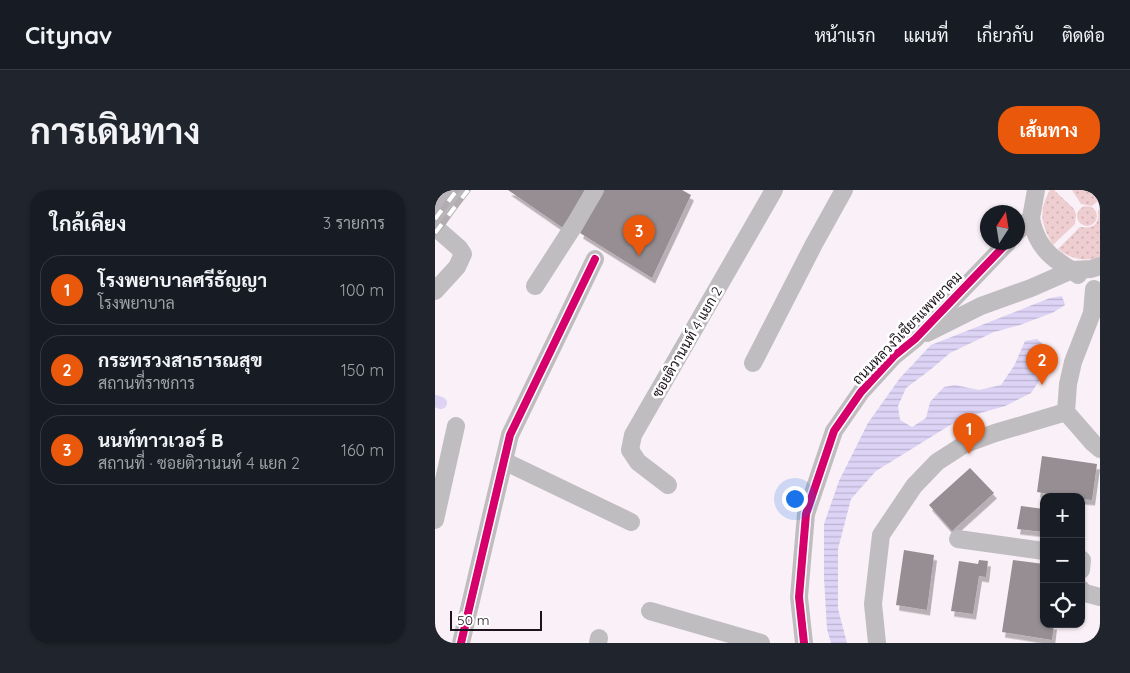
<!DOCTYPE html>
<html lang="th">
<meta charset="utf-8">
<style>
body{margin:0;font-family:Quicksand,Sarabun,sans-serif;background:#20242c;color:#f1f3f6}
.controls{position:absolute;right:15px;bottom:15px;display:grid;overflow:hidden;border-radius:10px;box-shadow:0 1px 4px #0004}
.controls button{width:45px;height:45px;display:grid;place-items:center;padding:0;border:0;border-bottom:1px solid #363941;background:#171b24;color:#f1f3f6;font:25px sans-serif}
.compass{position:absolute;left:545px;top:15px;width:45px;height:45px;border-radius:50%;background:#171b24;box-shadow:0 1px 4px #0004;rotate:12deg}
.scale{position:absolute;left:15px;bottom:12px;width:92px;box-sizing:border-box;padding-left:5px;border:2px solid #1c141a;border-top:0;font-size:14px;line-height:18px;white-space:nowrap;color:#1c141a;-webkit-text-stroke:4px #fff;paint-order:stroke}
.you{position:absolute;left:359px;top:308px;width:18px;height:18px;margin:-12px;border:4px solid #fff;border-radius:50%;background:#1a73e8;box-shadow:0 0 0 8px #1a73e833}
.badge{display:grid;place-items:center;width:32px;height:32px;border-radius:50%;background:#ea580c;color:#fff;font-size:16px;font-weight:700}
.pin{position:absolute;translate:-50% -41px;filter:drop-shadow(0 1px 2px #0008)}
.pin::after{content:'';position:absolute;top:26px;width:18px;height:15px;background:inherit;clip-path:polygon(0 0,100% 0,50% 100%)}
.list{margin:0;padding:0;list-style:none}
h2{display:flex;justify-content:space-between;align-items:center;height:65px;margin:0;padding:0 20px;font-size:21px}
h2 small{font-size:16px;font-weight:400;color:#9ea1a6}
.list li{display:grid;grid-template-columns:32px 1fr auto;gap:15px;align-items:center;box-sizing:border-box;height:70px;margin:0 10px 10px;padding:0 10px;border:1px solid #363941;border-radius:20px}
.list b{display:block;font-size:19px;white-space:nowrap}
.list p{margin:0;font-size:16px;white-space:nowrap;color:#9ea1a6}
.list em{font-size:16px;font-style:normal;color:#9ea1a6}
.icon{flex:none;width:28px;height:28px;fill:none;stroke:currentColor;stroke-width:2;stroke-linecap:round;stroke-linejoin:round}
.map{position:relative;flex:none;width:665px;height:453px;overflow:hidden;border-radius:20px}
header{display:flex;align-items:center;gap:30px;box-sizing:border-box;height:70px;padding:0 25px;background:#171b24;border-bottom:1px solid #363941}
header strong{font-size:24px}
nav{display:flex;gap:28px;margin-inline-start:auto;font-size:18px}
.intro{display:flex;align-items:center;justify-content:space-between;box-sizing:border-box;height:120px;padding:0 30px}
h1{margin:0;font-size:35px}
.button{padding:12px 22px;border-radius:20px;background:#ea580c;color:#fff;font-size:18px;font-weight:700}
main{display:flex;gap:30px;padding:0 30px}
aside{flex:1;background:#171b24;border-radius:20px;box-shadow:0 1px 4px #0004}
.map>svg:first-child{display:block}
.grass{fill:url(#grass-dots)}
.water{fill:url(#water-rules)}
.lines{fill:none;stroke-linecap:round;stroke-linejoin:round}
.canal{stroke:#dcd3f5;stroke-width:12}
.building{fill:#968e92;filter:url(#shadow)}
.minor{stroke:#c0bdc1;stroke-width:18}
.major{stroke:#bab5bb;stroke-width:22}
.rail-casing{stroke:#b2adb0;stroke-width:5.5}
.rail{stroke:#fff;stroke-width:4;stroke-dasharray:11;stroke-linecap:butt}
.cycleway-casing{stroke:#fff;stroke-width:11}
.cycleway{stroke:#d6006c;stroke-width:8}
.labels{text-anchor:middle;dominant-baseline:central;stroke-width:5;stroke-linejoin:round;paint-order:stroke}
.street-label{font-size:14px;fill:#1c141a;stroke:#fff}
</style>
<header>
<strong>Citynav</strong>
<nav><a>หน้าแรก</a><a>แผนที่</a><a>เกี่ยวกับ</a><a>ติดต่อ</a></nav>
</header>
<div class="intro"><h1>การเดินทาง</h1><a class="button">เส้นทาง</a></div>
<main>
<aside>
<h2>ใกล้เคียง<small>3 รายการ</small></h2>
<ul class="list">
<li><span class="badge">1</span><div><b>โรงพยาบาลศรีธัญญา</b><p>โรงพยาบาล</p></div><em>100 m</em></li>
<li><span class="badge">2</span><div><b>กระทรวงสาธารณสุข</b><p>สถานที่ราชการ</p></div><em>150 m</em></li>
<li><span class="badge">3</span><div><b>นนท์ทาวเวอร์ B</b><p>สถานที่ · ซอยติวานนท์ 4 แยก 2</p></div><em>160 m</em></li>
</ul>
</aside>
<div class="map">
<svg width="665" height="453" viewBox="0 0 665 453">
<defs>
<pattern id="grass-dots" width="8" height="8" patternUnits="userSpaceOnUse" patternTransform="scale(1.25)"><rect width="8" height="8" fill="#eeced0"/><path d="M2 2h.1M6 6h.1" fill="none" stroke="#ccb0b2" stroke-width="1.8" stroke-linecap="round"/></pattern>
<pattern id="water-rules" width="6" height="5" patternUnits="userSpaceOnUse" patternTransform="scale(1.25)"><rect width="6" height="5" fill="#dcd3f5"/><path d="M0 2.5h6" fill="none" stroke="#bcb4d1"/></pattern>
<filter id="shadow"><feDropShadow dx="3" dy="5.5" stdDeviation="0" flood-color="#0004"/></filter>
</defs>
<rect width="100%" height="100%" fill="#faf0f7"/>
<g class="grass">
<path d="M615,0H619L639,19L641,24L640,34L618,55C606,35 603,21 615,0Z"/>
<polygon points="637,0 665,0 665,9 657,16 646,14"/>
<circle cx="652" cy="26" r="10"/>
<path d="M665,19V67C650,72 635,69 623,59L645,37C658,39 665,35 663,20Z"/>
</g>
<polygon class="water" points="627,106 630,115 619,122 585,135 559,142 515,163 495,180 471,198 463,216 465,230 477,237 491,228 495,212 509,197 520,195 544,200 566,195 579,176 590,151 602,149 616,161 615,173 607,187 596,203 570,216 525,229 441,281 416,309 403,359 403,419 412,453 396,453 392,439 389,388 389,334 404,291 433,233 465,188 496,155 615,108"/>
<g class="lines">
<polyline class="canal" points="0,211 6,213"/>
</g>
<g class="building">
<polygon points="73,0 151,0 128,38"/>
<polygon points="169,0 247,0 256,5 217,88 145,43"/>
<polygon points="607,266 662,274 657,310 646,309 646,307 633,307 602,302"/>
<polygon points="535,278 559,303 517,341 494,315"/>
<polygon points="586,316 609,319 609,342 582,339"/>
<polygon points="469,360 499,365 492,420 461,415"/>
<polygon points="544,370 553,371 551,387 544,386 538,424 516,421 524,371 543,374"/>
<polygon points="578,370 609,374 609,434 619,434 617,450 567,442"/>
</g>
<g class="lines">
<g class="minor">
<path d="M596,28C599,45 607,59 620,69C628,75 636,79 643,85"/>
<polyline points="0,37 24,58 28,64 22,77 0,101"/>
<polyline points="582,42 596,28 601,0"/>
<polyline points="100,96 140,34 160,0"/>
<polyline points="659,99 657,123 638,172 633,194 631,222 658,253 665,259"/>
<polyline points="492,143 546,116 596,98 637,80 656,79 665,76"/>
<polyline points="318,173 379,54 409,0"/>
<polyline points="69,271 196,332"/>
<polyline points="233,295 203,272 195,260 198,245 339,0"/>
<polyline points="0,330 21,236"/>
<polyline points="523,349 609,361"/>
<polyline points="646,369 647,370 646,380"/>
<polyline points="646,399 650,403 665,407"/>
<polyline points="215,421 326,453"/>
<polyline points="26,453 75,245 160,69"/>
<polyline points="163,453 164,448"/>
<polyline points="369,453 364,407 371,324 399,241 426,202 459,166 480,149 573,52"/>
<polyline points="442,453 438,414 446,345 479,296 502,272 530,254 560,243 631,222"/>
</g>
<polyline class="major" points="0,31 19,3"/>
<g class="rail-casing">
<g id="rail">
<polyline points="0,29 22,0"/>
<polyline points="0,43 33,0"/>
</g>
</g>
<use href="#rail" class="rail"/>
<g class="cycleway-casing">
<g id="cycleway">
<polyline points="26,453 75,245 160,69"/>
<polyline points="369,453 364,407 371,324 399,241 426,202 459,166 480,149 573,52"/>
</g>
</g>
<use href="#cycleway" class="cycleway"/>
</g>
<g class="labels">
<g class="street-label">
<text transform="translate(472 138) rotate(-46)">ถนนหลวงวิเชียรแพทยาคม</text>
<text transform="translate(252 152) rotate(-60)">ซอยติวานนท์ 4 แยก 2</text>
</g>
</g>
</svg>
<div class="controls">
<button>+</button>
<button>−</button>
<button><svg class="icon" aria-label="locate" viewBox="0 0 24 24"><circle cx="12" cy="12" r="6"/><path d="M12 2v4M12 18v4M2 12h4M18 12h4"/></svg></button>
</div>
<svg class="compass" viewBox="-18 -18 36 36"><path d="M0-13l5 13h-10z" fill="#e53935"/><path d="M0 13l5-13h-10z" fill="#9ea1a6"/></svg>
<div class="scale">50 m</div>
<div class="you"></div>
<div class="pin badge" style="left:534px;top:264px">1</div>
<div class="pin badge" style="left:607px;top:195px">2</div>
<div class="pin badge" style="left:204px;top:66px">3</div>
</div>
</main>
